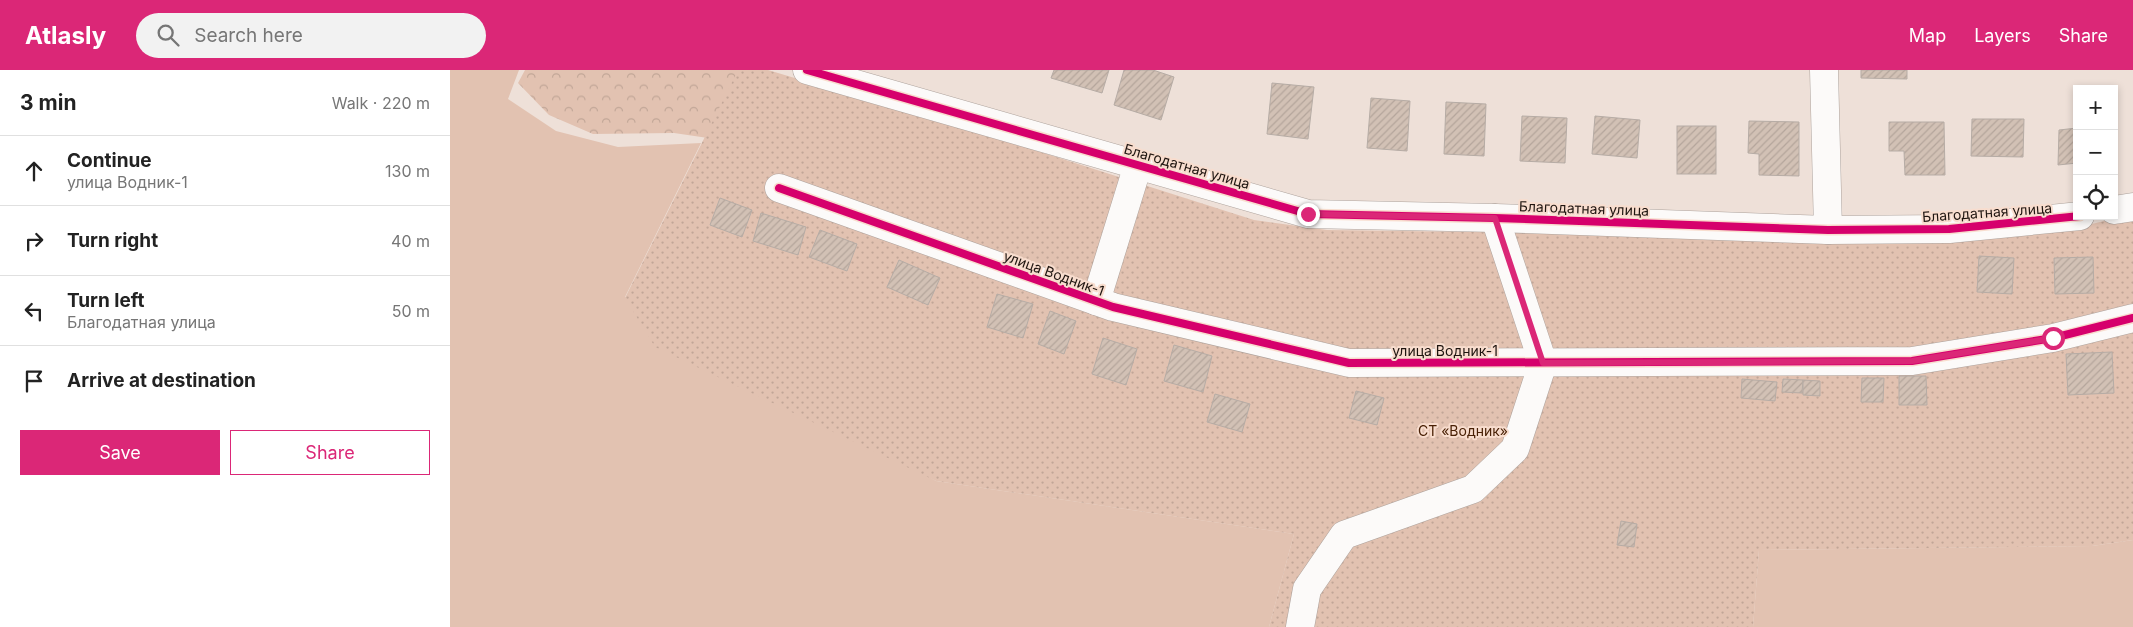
<!DOCTYPE html>
<meta charset="utf-8">
<style>
body{margin:0;font-family:Inter,sans-serif;background:#f2f2f2;color:#222}
.controls{position:absolute;right:15px;top:15px;display:grid;overflow:hidden;border-radius:0px;box-shadow:0 2px 8px #0003}
.controls button{width:45px;height:45px;display:grid;place-items:center;padding:0;border:0;border-bottom:1px solid #e0e0e0;background:#fff;color:#222;font:25px sans-serif}
.stop{position:absolute;width:15px;height:15px;margin:-11px;border:4px solid #db2777;border-radius:50%;background:#fff}
.stop.end{background:#db2777;border-color:#fff;box-shadow:0 1px 5px #0008}
.list{margin:0;padding:0;list-style:none}
h2{display:flex;justify-content:space-between;align-items:center;height:65px;margin:0;padding:0 20px;font-size:21px}
h2 small{font-size:16px;font-weight:400;color:#767676}
.list li{display:grid;grid-template-columns:32px 1fr auto;gap:15px;align-items:center;box-sizing:border-box;height:70px;padding:0 20px;border-top:1px solid #e0e0e0}
.list b{display:block;font-size:19px;white-space:nowrap}
.list p{margin:0;font-size:16px;white-space:nowrap;color:#767676}
.list em{font-size:16px;font-style:normal;color:#767676}
.actions{display:flex;gap:10px;padding:15px 20px}
.actions a{flex:1;padding:11px 0;border:1px solid #db2777;border-radius:0px;text-align:center;font-size:18px;color:#db2777}
.actions .main{background:#db2777;color:#fff}
.icon{flex:none;width:28px;height:28px;fill:none;stroke:currentColor;stroke-width:2;stroke-linecap:round;stroke-linejoin:round}
.map{position:relative;flex:none;width:1683px;height:557px;overflow:hidden}
header{display:flex;align-items:center;gap:30px;box-sizing:border-box;height:70px;padding:0 25px;background:#db2777;color:#fff}
header strong{font-size:24px}
nav{display:flex;gap:28px;margin-inline-start:auto;font-size:18px}
.search{width:350px;height:45px;background:#f2f2f2;display:flex;align-items:center;gap:12px;box-sizing:border-box;padding:0 18px;border-radius:28px;color:#767676;font-size:19px}
main{display:flex}
aside{flex:1;background:#fff}
.map>svg:first-child{display:block}
.grass{fill:#e2c2b1}
.forest{fill:url(#forest-crowns)}
.garden{fill:url(#garden-dots)}
.building{fill:url(#building-hatch);stroke:#b6aca5}
.lines{fill:none;stroke-linecap:round;stroke-linejoin:round}
.minor-casing{stroke:#ada29c;stroke-width:29}
.minor{stroke:#fcfaf9;stroke-width:28}
.cycleway-casing{stroke:#f8ddce;stroke-width:11}
.cycleway{stroke:#d6006c;stroke-width:8}
.route{stroke:#db2777;stroke-width:6}
.labels{text-anchor:middle;dominant-baseline:central;stroke-width:4;stroke-linejoin:round;paint-order:stroke}
.street-label{font-size:14px;fill:#1f1510;stroke:#f8ddce}
.park-label{font-size:14px;fill:#492106;stroke:#f8ddce}
</style>
<header>
<strong>Atlasly</strong>
<div class="search"><svg class="icon" aria-label="search" viewBox="0 0 24 24"><circle cx="10" cy="10" r="6"/><path d="M15 15l6 6"/></svg>Search here</div>
<nav><a>Map</a><a>Layers</a><a>Share</a></nav>
</header>
<main>
<aside>
<h2>3 min<small>Walk · 220 m</small></h2>
<ul class="list">
<li><svg class="icon" aria-label="ahead" viewBox="0 0 24 24"><path d="M12 20V5M6 11l6-6 6 6"/></svg><div><b>Continue</b><p>улица Водник-1</p></div><em>130 m</em></li>
<li><svg class="icon" aria-label="right" viewBox="0 0 24 24"><path d="M7 20v-9h11M14 6l5 5-5 5"/></svg><div><b>Turn right</b></div><em>40 m</em></li>
<li><svg class="icon" aria-label="left" viewBox="0 0 24 24"><path d="M17 20v-9H6M10 6l-5 5 5 5"/></svg><div><b>Turn left</b><p>Благодатная улица</p></div><em>50 m</em></li>
<li><svg class="icon" aria-label="arrive" viewBox="0 0 24 24"><path d="M6 21V4h12l-3 4 3 4H6"/></svg><div><b>Arrive at destination</b></div></li>
</ul>
<div class="actions"><a class="main">Save</a><a>Share</a></div>
</aside>
<div class="map">
<svg width="1683" height="557" viewBox="0 0 1683 557">
<defs>
<pattern id="forest-crowns" width="20" height="18" patternUnits="userSpaceOnUse" patternTransform="scale(1.25)"><rect width="20" height="18" fill="#e2c2b1"/><path d="M2 6a3 3 0 1 1 6 0M12 15a3 3 0 1 1 6 0" fill="none" stroke="#c1a697"/></pattern>
<pattern id="garden-dots" width="8" height="8" patternUnits="userSpaceOnUse" patternTransform="scale(1.25)"><rect width="8" height="8" fill="#e2c2b1"/><path d="M2 2h.1M6 6h.1" fill="none" stroke="#c1a697" stroke-width="1.8" stroke-linecap="round"/></pattern>
<pattern id="building-hatch" width="6" height="6" patternUnits="userSpaceOnUse" patternTransform="scale(1.25)"><rect width="6" height="6" fill="#d2c1b5"/><path d="M-1 1l2-2M0 6l6-6M5 7l2-2" fill="none" stroke="#b4a59b"/></pattern>
</defs>
<rect width="100%" height="100%" fill="#eee0d8"/>
<g class="grass">
<polygon points="0,0 69,0 58,29 106,61 168,77 251,73 175,227 486,411 844,464 819,557 0,557"/>
<polygon points="1683,470 1683,557 1303,557 1309,480 1642,476"/>
</g>
<polygon class="forest" points="75,0 307,0 319,77 224,63 143,64 99,45 68,13"/>
<polygon class="garden" points="288,0 318,0 578,78 804,150 877,160 1443,168 1617,160 1683,144 1683,470 1642,476 1309,480 1303,557 819,557 844,464 486,411 205,277 175,228"/>
<g class="building">
<polygon points="604,0 659,0 652,23 601,8"/>
<polygon points="674,0 703,0 724,7 711,50 664,35"/>
<polygon points="1411,0 1457,0 1457,9 1411,8"/>
<polygon points="822,13 864,17 858,69 817,64"/>
<polygon points="921,28 960,31 957,81 917,78"/>
<polygon points="996,32 1036,34 1034,86 994,84"/>
<polygon points="1072,46 1117,48 1115,93 1070,91"/>
<polygon points="1145,46 1190,50 1187,88 1142,84"/>
<polygon points="1522,49 1574,49 1573,87 1521,86"/>
<polygon points="1299,51 1349,52 1349,106 1309,105 1309,84 1298,83"/>
<polygon points="1439,52 1494,52 1495,105 1455,105 1454,81 1439,81"/>
<rect x="1227" y="56" width="39" height="48"/>
<polygon points="1627,58 1627,93 1608,95 1609,60"/>
<polygon points="270,128 302,140 292,167 260,155"/>
<polygon points="311,143 356,157 348,185 303,171"/>
<polygon points="370,160 407,174 397,201 359,187"/>
<polygon points="1529,186 1564,188 1562,224 1527,222"/>
<polygon points="1643,187 1644,223 1605,224 1604,188"/>
<polygon points="449,190 490,208 478,235 437,217"/>
<polygon points="547,224 583,234 573,268 537,257"/>
<polygon points="600,241 626,251 614,284 588,274"/>
<polygon points="653,268 687,279 676,315 642,304"/>
<polygon points="724,275 762,286 753,322 714,311"/>
<polygon points="1662,282 1664,323 1618,325 1616,284"/>
<polygon points="1449,306 1476,306 1477,335 1449,335"/>
<polygon points="1412,308 1434,308 1433,332 1411,332"/>
<polygon points="1292,309 1327,312 1325,331 1291,328"/>
<polygon points="1333,309 1353,310 1352,323 1332,322"/>
<polygon points="1353,310 1370,311 1370,326 1353,325"/>
<polygon points="906,321 934,328 927,355 899,348"/>
<polygon points="765,324 800,334 792,362 757,352"/>
<polygon points="1171,451 1187,454 1184,477 1167,475"/>
</g>
<g class="lines">
<g class="minor-casing">
<g id="minor">
<polyline points="357,0 858,144 1045,148 1378,160 1499,159 1630,146"/>
<polyline points="1374,0 1378,160"/>
<polyline points="329,118 663,237 899,293 1462,291 1603,268 1683,248"/>
<polyline points="1664,140 1683,137"/>
<polyline points="646,231 688,95"/>
<polyline points="850,557 857,519 894,465 1023,419 1065,379 1093,293 1045,148"/>
</g>
</g>
<use href="#minor" class="minor"/>
<g class="cycleway-casing">
<g id="cycleway">
<polyline points="357,0 858,144 1045,148 1378,160 1499,159 1630,146"/>
<polyline points="329,118 663,237 899,293 1462,291 1603,268 1683,248"/>
</g>
</g>
<use href="#cycleway" class="cycleway"/>
</g>
<g class="lines">
<polyline class="route" points="858,144 1045,148 1093,293 1462,291 1603,268"/>
</g>
<g class="labels">
<g class="street-label">
<text transform="translate(737 96) rotate(16)">Благодатная улица</text>
<text transform="translate(1134 138) rotate(2)">Благодатная улица</text>
<text transform="translate(1537 142) rotate(-4)">Благодатная улица</text>
<text transform="translate(604 203) rotate(20)">улица Водник-1</text>
<text x="995" y="280">улица Водник-1</text>
</g>
<g class="park-label">
<text x="1013" y="360">СТ «Водник»</text>
</g>
</g>
</svg>
<div class="controls">
<button>+</button>
<button>−</button>
<button><svg class="icon" aria-label="locate" viewBox="0 0 24 24"><circle cx="12" cy="12" r="6"/><path d="M12 2v4M12 18v4M2 12h4M18 12h4"/></svg></button>
</div>
<div class="stop" style="left:1603px;top:268px"></div>
<div class="stop end" style="left:858px;top:144px"></div>
</div>
</main>
